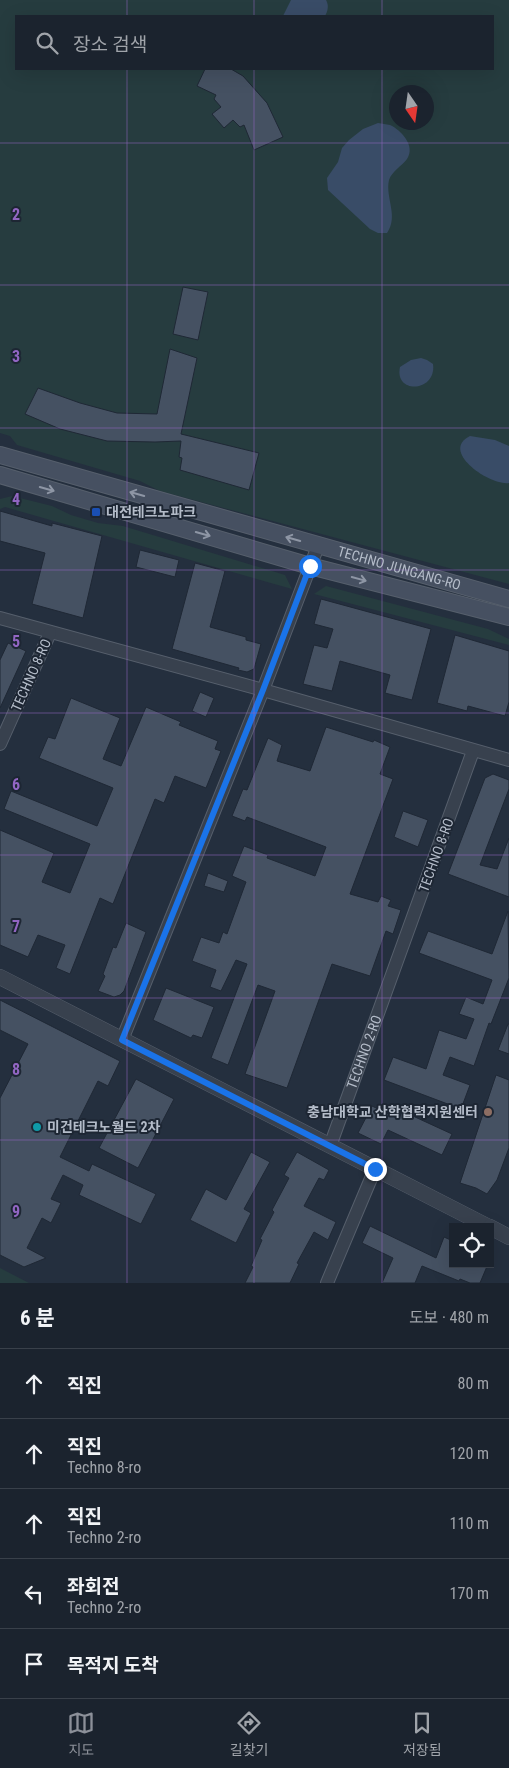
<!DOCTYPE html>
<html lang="ko">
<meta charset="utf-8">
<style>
body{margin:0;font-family:"Roboto Condensed","Noto Sans KR",sans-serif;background:#282f3a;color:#f1f3f6}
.controls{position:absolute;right:15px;bottom:15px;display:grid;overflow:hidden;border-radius:0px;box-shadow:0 5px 20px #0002}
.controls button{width:45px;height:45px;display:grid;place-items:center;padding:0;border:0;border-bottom:1px solid #39404a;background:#1b232e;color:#f1f3f6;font:25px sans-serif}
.compass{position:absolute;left:389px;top:85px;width:45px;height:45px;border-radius:50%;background:#1b232e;box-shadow:0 5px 20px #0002;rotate:167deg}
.stop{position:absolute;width:15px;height:15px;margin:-11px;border:4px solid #1a73e8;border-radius:50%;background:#fff}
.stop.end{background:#1a73e8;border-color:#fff;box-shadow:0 1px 5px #0008}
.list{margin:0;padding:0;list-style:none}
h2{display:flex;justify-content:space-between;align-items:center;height:65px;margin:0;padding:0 20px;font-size:21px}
h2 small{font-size:16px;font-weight:400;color:#a0a4aa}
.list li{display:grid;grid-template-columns:32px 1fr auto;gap:15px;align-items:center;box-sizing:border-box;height:70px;padding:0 20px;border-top:1px solid #39404a}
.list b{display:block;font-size:19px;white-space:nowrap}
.list p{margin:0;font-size:16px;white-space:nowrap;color:#a0a4aa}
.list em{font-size:16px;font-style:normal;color:#a0a4aa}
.icon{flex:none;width:28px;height:28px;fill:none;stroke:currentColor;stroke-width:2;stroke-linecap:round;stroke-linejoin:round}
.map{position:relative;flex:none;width:509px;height:1283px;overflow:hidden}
.search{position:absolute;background:#1b232e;box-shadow:0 5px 20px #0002;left:15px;right:15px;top:15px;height:55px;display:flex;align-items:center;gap:12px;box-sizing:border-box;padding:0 18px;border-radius:0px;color:#a0a4aa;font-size:19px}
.sheet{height:415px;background:#1b232e}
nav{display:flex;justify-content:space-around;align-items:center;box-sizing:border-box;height:70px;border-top:1px solid #39404a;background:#1b232e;font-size:14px;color:#a0a4aa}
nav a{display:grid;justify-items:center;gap:2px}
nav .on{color:#8c9099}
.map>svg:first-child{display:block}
.green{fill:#263c3f;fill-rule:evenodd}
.water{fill:#394c67}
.building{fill:#455162;stroke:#1f2835}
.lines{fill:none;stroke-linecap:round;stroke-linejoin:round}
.minor-casing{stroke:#565f6c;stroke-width:14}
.tertiary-casing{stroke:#565f6c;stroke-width:16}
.secondary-casing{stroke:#565f6c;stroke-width:18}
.minor{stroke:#38414e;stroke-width:12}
.tertiary{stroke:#38414e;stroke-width:15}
.secondary{stroke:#465061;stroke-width:16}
.oneway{stroke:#8e96a5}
.route{stroke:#1a73e8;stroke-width:6}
.grid{fill:none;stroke:#9266c3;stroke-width:1;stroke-opacity:0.55}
.transit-dot{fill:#1a4fb4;stroke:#1d2633;stroke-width:2}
.education-dot{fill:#8d6e63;stroke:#1d2633;stroke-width:2}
.culture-dot{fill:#0f9aa8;stroke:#1d2633;stroke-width:2}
.labels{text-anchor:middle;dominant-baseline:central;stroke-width:4;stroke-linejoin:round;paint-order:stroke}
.poi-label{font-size:14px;font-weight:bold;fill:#b4bcc9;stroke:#1d2633;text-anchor:start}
.street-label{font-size:14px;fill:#b4bcc9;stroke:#1d2633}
.grid-label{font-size:16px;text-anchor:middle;font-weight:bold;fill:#9266c3;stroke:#1d2633;stroke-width:4;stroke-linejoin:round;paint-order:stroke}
</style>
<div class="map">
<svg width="509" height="1283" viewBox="0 0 509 1283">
<rect width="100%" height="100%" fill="#242f3e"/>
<g class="green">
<path d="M0,0H509V584L160,491L140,481L17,445L10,436L0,433ZM16,16H493V69H16ZM396,92H426V122H396Z"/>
<polygon points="12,496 52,506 71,515 98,523 123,526 285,575 292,589 5,507 0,509 0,499"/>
<polygon points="326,586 488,629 509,639 509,645 314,594"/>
<polygon points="0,1268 29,1283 0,1283"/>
</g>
<g class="water">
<path d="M291,0H326C329,5 328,11 325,16H283Z"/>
<path d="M378,123C382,124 386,124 390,125C401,130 416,146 407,159C402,166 392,171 389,180C385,198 399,216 387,233H378L370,229L328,190L327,178L338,162L342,148L349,140L363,129Z"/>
<path d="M421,358L427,360L433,364C437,392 394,395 400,367L411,360Z"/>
<path d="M470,436L495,440L509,446V483C490,486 439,451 470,436Z"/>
</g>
<g class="building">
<polygon points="205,69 231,69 243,76 267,103 283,137 254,150 244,125 240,127 233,120 224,128 212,114 221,107 214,99 216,95 197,86"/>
<polygon points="183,287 208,292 198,340 173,334"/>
<polygon points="170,349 197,358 181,434 259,453 249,490 180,470 182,458 179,457 181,441 155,442 107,441 60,429 25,414 38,388 80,403 117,413 157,414"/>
<polygon points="0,511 52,526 52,523 102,536 83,618 32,604 45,553 0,541"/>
<polygon points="140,550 179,560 175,577 136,567"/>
<polygon points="195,563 225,571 210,627 246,637 246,640 261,644 254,669 247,672 238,670 239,668 172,649"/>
<polygon points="321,599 431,629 412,700 385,693 390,675 340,661 332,691 303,684 314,645 327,648 333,629 314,624"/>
<polygon points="455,635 509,651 509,702 505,716 468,706 467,711 437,703"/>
<polygon points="8,643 26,651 0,708 0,660"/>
<polygon points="200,692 214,698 206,717 192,711"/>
<polygon points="71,698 120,718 103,759 121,766 146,707 181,722 179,725 218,741 215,749 221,751 206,788 175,776 164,803 155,799 113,904 100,898 70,974 56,968 65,945 38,935 28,957 0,945 0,830 54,853 42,882 70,893 90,844 4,809 11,791 97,826 113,788 39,758 48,737 55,739"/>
<polygon points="326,727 373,742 374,740 390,747 380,774 393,779 350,894 378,902 381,896 391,900 388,906 401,910 393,934 386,931 370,976 332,964 287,1088 245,1074 275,991 258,985 228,1065 211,1058 247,964 236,960 221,991 210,987 216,970 192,961 201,937 219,943 223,932 227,934 246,882 232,876 244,846 268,855 267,858 315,876 326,847 247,817 245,821 232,816 243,789 247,790 268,738 282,745 277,761 310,771"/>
<polygon points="493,774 509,780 509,789 480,865 497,869 509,838 509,897 448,874 485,778"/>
<polygon points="403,811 428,820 418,847 394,837"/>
<polygon points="208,873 228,881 224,892 204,886"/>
<polygon points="508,911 509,978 491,1024 489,1023 474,1066 450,1057 443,1075 470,1085 461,1109 384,1080 393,1057 426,1069 439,1030 466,1039 474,1019 459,1014 466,997 483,1004 492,980 419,953 428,931 492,954"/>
<polygon points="126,923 146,932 124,991 120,995 114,997 98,991 105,976 103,974 113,947 116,948"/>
<polygon points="166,988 214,1007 202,1038 193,1035 191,1038 153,1020"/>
<polygon points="0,1000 120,1061 108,1086 98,1081 60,1157 89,1171 92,1164 156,1194 141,1224 79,1195 83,1185 63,1175 51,1199 61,1203 51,1223 42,1218 27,1248 46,1258 24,1267 0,1255 0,1098 28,1044 0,1030"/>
<polygon points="508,1024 509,1024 509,1054 498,1050"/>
<polygon points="496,1075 509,1080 509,1148 497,1180 487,1194 476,1188 460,1183"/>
<polygon points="136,1079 174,1099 138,1168 99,1148"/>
<polygon points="372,1106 399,1119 402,1111 452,1134 442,1155 388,1130 381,1144 358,1133"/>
<polygon points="251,1152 270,1162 244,1209 251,1213 236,1243 190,1220 206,1189 226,1200"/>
<polygon points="297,1152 329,1170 324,1180 319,1178 304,1206 336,1222 328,1240 314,1232 297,1263 299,1264 290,1283 245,1283 253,1267 251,1266 262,1240 260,1239 274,1212 272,1210 289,1178 284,1175"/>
<polygon points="370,1226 436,1258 444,1237 453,1241 453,1264 488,1264 480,1283 470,1283 460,1279 459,1281 422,1266 415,1283 382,1283 393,1258 362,1243"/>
</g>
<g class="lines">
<g class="minor-casing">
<g id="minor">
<polyline points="0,618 263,690 509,760"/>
<polyline points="0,744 50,633"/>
<polyline points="122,1040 263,690 318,546"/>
<path id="s1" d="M330,1146L473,751"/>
<polyline points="327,1283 375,1169"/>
</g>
</g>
<g class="tertiary-casing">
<g id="tertiary">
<polyline points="0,977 489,1227"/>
<polyline points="490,1227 509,1237"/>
</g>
</g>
<g class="secondary-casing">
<g id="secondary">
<path id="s2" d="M0,455L509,599"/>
<polyline points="0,475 310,566 509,617"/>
</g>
</g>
<use href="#minor" class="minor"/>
<use href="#tertiary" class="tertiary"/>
<use href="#secondary" class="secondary"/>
</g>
<defs><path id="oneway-shaft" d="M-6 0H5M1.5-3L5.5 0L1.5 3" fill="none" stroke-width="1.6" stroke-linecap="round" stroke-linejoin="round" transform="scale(1.25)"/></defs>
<g class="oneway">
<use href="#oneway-shaft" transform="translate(47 489) rotate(16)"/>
<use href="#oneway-shaft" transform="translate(137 494) rotate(-164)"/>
<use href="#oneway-shaft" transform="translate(203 534) rotate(16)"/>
<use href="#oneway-shaft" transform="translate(293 539) rotate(-164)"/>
<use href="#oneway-shaft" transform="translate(359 579) rotate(15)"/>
</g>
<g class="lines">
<polyline class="route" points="310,566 263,690 122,1040 375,1169"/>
</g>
<path class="grid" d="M127,0V16M254,0V16M382,0V16M127,69V1283M254,69V1283M382,69V1283M0,143H509M0,285H509M0,428H509M0,570H509M0,713H509M0,855H509M0,998H509M0,1140H509"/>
<rect class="transit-dot" x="91" y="507" width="10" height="10" rx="2.5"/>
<circle class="education-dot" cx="488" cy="1112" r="5"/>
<circle class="culture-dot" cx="37" cy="1127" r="5"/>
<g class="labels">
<g class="poi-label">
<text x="106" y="512">대전테크노파크</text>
<text x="478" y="1112" text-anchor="end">충남대학교 산학협력지원센터</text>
<text x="47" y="1127">미건테크노월드 2차</text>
</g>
<g class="street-label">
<text stroke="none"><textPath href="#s2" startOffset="415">TECHNO JUNGANG-RO</textPath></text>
<text transform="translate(31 675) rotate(-66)">TECHNO 8-RO</text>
<text transform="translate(436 855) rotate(-70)">TECHNO 8-RO</text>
<text stroke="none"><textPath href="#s1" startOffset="100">TECHNO 2-RO</textPath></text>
</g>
</g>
<g class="grid-label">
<text x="16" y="220">2</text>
<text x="16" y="362">3</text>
<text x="16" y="505">4</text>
<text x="16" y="647">5</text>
<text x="16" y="790">6</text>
<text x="16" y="932">7</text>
<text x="16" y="1075">8</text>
<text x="16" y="1217">9</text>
</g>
</svg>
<div class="controls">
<button><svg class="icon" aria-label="locate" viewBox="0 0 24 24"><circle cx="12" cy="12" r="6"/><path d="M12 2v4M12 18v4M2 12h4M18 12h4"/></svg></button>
</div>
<svg class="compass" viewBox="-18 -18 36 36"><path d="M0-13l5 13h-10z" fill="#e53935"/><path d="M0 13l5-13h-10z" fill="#a0a4aa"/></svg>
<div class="stop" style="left:310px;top:566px"></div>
<div class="stop end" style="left:375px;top:1169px"></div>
<div class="search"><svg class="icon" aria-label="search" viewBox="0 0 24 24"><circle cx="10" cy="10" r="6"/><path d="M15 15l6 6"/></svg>장소 검색</div>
</div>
<section class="sheet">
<h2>6 분<small>도보 · 480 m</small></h2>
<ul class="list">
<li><svg class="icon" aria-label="ahead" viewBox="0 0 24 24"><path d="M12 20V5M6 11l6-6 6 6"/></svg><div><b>직진</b></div><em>80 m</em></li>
<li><svg class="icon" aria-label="ahead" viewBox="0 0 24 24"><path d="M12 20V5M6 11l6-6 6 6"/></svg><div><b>직진</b><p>Techno 8-ro</p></div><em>120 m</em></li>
<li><svg class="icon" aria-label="ahead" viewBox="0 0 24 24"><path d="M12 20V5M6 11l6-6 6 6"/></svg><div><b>직진</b><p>Techno 2-ro</p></div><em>110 m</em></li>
<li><svg class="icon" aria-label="left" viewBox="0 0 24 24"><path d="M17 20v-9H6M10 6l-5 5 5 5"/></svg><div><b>좌회전</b><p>Techno 2-ro</p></div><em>170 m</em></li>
<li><svg class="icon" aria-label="arrive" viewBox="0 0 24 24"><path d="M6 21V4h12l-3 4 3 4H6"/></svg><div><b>목적지 도착</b></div></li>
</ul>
</section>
<nav>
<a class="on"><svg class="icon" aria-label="map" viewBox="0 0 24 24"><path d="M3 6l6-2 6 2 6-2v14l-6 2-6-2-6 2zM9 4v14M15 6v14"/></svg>지도</a>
<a><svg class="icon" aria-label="directions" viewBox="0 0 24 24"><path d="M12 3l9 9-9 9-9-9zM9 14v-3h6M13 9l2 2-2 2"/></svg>길찾기</a>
<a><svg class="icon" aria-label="saved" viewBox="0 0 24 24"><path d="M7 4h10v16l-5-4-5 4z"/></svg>저장됨</a>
</nav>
